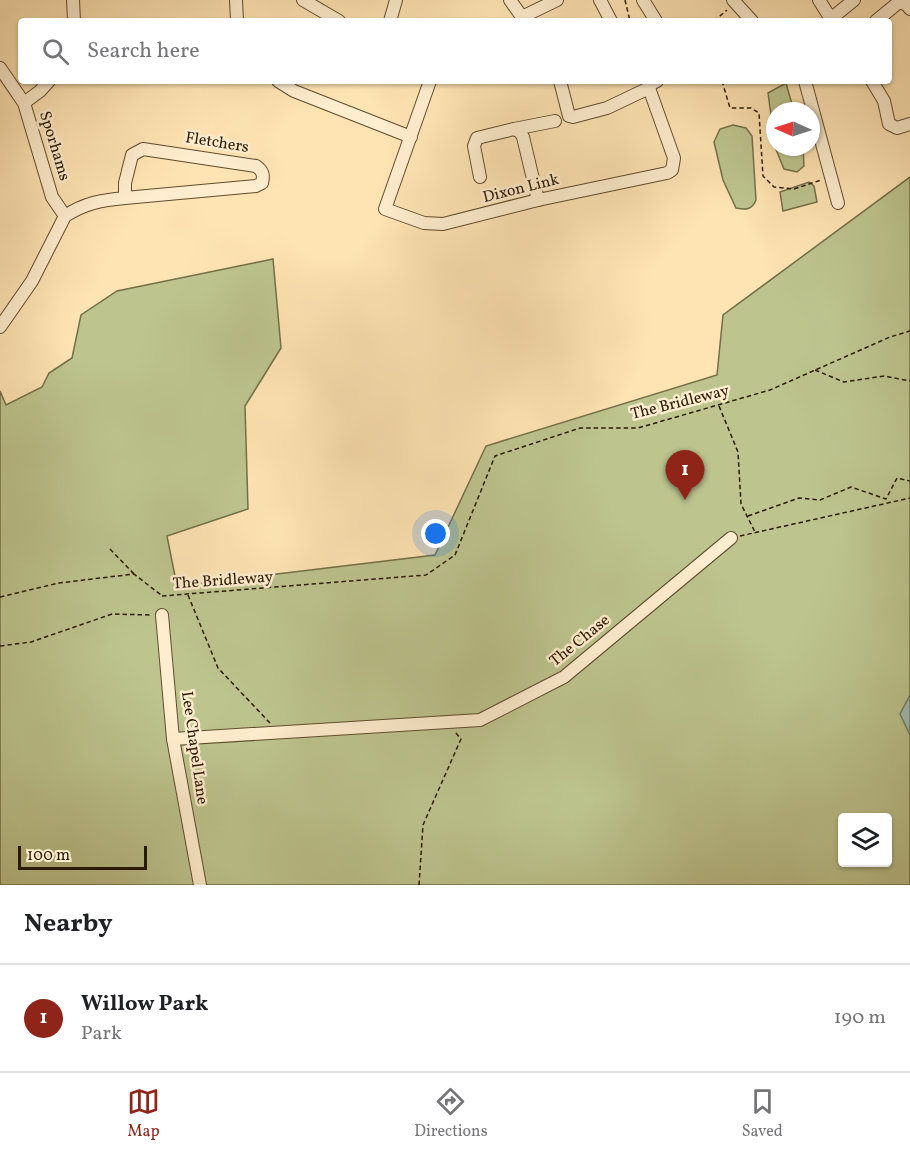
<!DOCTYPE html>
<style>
body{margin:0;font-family:Vollkorn,serif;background:#f2f2f2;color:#202124}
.controls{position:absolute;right:18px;bottom:18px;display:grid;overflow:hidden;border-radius:6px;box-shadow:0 2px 4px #0004}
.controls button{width:54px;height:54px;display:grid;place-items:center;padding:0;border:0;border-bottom:2px solid #e0e0e0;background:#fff;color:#202124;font:30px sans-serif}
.compass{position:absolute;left:766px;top:102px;width:54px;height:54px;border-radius:50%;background:#fff;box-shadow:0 2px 4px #0004;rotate:273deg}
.scale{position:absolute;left:18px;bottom:15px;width:129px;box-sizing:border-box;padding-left:6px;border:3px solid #2c1a00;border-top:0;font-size:16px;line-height:21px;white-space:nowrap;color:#2c1a00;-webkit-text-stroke:4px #feedce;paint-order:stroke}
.you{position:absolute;left:436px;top:534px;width:21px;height:21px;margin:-15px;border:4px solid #fff;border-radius:50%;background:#1a73e8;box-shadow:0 0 0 9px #1a73e833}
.badge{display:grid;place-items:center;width:39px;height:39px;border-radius:50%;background:#8f2418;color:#fff;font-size:20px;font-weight:700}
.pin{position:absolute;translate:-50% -50px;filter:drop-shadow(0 2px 3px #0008)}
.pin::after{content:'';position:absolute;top:32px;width:21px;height:18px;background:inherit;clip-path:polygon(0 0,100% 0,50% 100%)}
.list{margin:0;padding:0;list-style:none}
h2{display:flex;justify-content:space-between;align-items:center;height:78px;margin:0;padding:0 24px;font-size:26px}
h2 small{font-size:20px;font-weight:400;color:#757577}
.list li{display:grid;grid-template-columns:39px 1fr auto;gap:18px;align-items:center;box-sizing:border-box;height:108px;padding:0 24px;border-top:2px solid #e0e0e0}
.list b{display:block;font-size:22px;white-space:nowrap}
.list p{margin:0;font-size:20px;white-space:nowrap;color:#757577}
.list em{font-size:20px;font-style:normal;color:#757577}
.icon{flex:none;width:33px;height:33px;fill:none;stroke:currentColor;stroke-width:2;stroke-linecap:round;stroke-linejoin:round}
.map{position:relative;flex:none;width:910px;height:885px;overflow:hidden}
.search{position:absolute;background:#fff;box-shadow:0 2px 4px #0004;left:18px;right:18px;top:18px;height:66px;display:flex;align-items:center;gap:15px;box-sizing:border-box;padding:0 21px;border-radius:6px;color:#757577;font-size:22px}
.sheet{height:186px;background:#fff}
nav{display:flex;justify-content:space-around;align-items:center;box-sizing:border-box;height:84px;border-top:2px solid #e0e0e0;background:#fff;font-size:16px;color:#757577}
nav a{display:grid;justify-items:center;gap:3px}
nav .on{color:#8f2418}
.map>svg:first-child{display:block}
.green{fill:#bdc48e;stroke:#746f47;stroke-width:1.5;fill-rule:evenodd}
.water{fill:#a0beb1;stroke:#727c6a;stroke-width:1.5}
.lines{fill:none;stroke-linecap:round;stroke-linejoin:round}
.minor-casing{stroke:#604c2d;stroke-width:14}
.path{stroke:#2c1a00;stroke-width:1.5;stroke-dasharray:4.5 3;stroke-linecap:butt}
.minor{stroke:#feedce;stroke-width:12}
.labels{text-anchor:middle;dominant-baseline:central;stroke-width:5;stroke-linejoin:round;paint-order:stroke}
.street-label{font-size:16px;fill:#2c1a00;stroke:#feedce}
</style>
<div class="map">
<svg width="910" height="885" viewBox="0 0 910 885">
<rect width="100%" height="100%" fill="#fee3b3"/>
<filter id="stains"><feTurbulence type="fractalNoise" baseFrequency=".00333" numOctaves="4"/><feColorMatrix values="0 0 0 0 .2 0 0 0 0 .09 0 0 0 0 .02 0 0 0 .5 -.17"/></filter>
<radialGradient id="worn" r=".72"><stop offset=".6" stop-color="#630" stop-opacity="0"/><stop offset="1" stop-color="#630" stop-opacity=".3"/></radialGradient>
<g class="green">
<polygon points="786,83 794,111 775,111 775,145 768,93"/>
<path d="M733,125L746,128L752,136L756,200C752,210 746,210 736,208L723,180L714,142L720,129Z"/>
<polygon points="775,147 803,147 804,166 797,172 784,169"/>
<path d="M910,177V885H0V391L6,405L42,387L49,373L72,358L81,315L117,291L273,259L281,348L245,406L248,509L167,536L177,586L435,555L486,446L717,375L723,315ZM842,818H888V862H842Z"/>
<polygon points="809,182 814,186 817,202 783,211 780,192"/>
</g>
<polygon class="water" points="910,695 910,735 900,714"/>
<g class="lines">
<g class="minor-casing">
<g id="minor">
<polyline points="73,0 74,21"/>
<polyline points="236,0 237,21"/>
<polyline points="303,0 339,21"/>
<polyline points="510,0 522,17 557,0"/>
<polyline points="600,0 611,21"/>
<polyline points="643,0 656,21"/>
<polyline points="733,0 752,21"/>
<polyline points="819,0 831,19"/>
<polyline points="390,21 396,0"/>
<polyline points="828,21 854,0"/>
<polyline points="876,21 899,2 907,5 910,9"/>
<polyline points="0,68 24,103 52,197 65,216 32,281 0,327"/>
<polyline points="278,81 294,91 411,137"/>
<polyline points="430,81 385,209 424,223 443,224 538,200 667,173 672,170 674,158 649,88"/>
<polyline points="560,81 569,116 573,117 607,108 649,88 651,84 657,81"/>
<polyline points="805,81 838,203"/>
<polyline points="872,81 884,101 889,124 897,128 910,124"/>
<polyline points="24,103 40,91 49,81"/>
<polyline points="514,129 555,121"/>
<polyline points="480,177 474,146 477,138 514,129 520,132 523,137 538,200"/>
<path d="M65,216C85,203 102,200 125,198V183L132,155L143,149L256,166C263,171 264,175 262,183L256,186L125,198"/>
<polyline points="162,615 173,739 200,885"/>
<polyline points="173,739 480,720 564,677 731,538"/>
</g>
</g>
<g class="path">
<polyline points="625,0 630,21"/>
<polyline points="714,21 727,10"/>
<polyline points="722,81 730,108 751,108 759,113 763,176 774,187 794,189 821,180"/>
<polyline points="815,370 844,382 884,376 910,381"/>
<polyline points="719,406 738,452 741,504 755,532"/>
<polyline points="748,516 799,498 820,500 851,487 886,499 897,478 910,481"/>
<polyline points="740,536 910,498"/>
<polyline points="110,549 134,574"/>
<polyline points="188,595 218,668 270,723"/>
<polyline points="162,596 426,575 455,555 495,456 580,428 638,428 770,390 890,337 910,331"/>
<polyline points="0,597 59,583 134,574 161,595"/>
<polyline points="0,646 31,642 112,614 150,615"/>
<polyline points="419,885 423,825 461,739 455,732"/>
</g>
<use href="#minor" class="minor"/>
</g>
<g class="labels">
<g class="street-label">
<text transform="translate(217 143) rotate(9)">Fletchers</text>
<text transform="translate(54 146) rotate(73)">Sporhams</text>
<text transform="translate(521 189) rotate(-14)">Dixon Link</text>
<text transform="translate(680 403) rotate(-14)">The Bridleway</text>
<text transform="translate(223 581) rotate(-4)">The Bridleway</text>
<text transform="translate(580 641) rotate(-39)">The Chase</text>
<text transform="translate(194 748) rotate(82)">Lee Chapel Lane</text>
</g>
</g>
<rect width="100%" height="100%" filter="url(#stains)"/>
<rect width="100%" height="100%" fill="url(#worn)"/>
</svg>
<div class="controls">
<button><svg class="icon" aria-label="layers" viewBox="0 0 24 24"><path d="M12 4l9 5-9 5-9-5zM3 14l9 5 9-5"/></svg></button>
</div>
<svg class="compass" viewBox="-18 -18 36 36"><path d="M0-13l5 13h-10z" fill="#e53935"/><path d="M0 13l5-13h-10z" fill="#757577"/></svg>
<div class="scale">100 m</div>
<div class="you"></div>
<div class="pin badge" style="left:685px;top:500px">1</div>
<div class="search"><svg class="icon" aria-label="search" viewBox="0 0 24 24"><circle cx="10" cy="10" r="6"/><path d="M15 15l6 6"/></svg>Search here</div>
</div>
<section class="sheet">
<h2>Nearby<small></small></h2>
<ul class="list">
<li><span class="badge">1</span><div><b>Willow Park</b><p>Park</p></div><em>190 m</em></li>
</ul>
</section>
<nav>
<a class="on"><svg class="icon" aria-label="map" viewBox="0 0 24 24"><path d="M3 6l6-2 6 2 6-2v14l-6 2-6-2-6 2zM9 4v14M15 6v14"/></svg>Map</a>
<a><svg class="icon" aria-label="directions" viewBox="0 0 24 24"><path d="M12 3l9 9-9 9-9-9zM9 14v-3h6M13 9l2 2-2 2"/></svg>Directions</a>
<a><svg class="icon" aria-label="saved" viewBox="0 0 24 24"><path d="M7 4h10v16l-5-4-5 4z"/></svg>Saved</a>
</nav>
